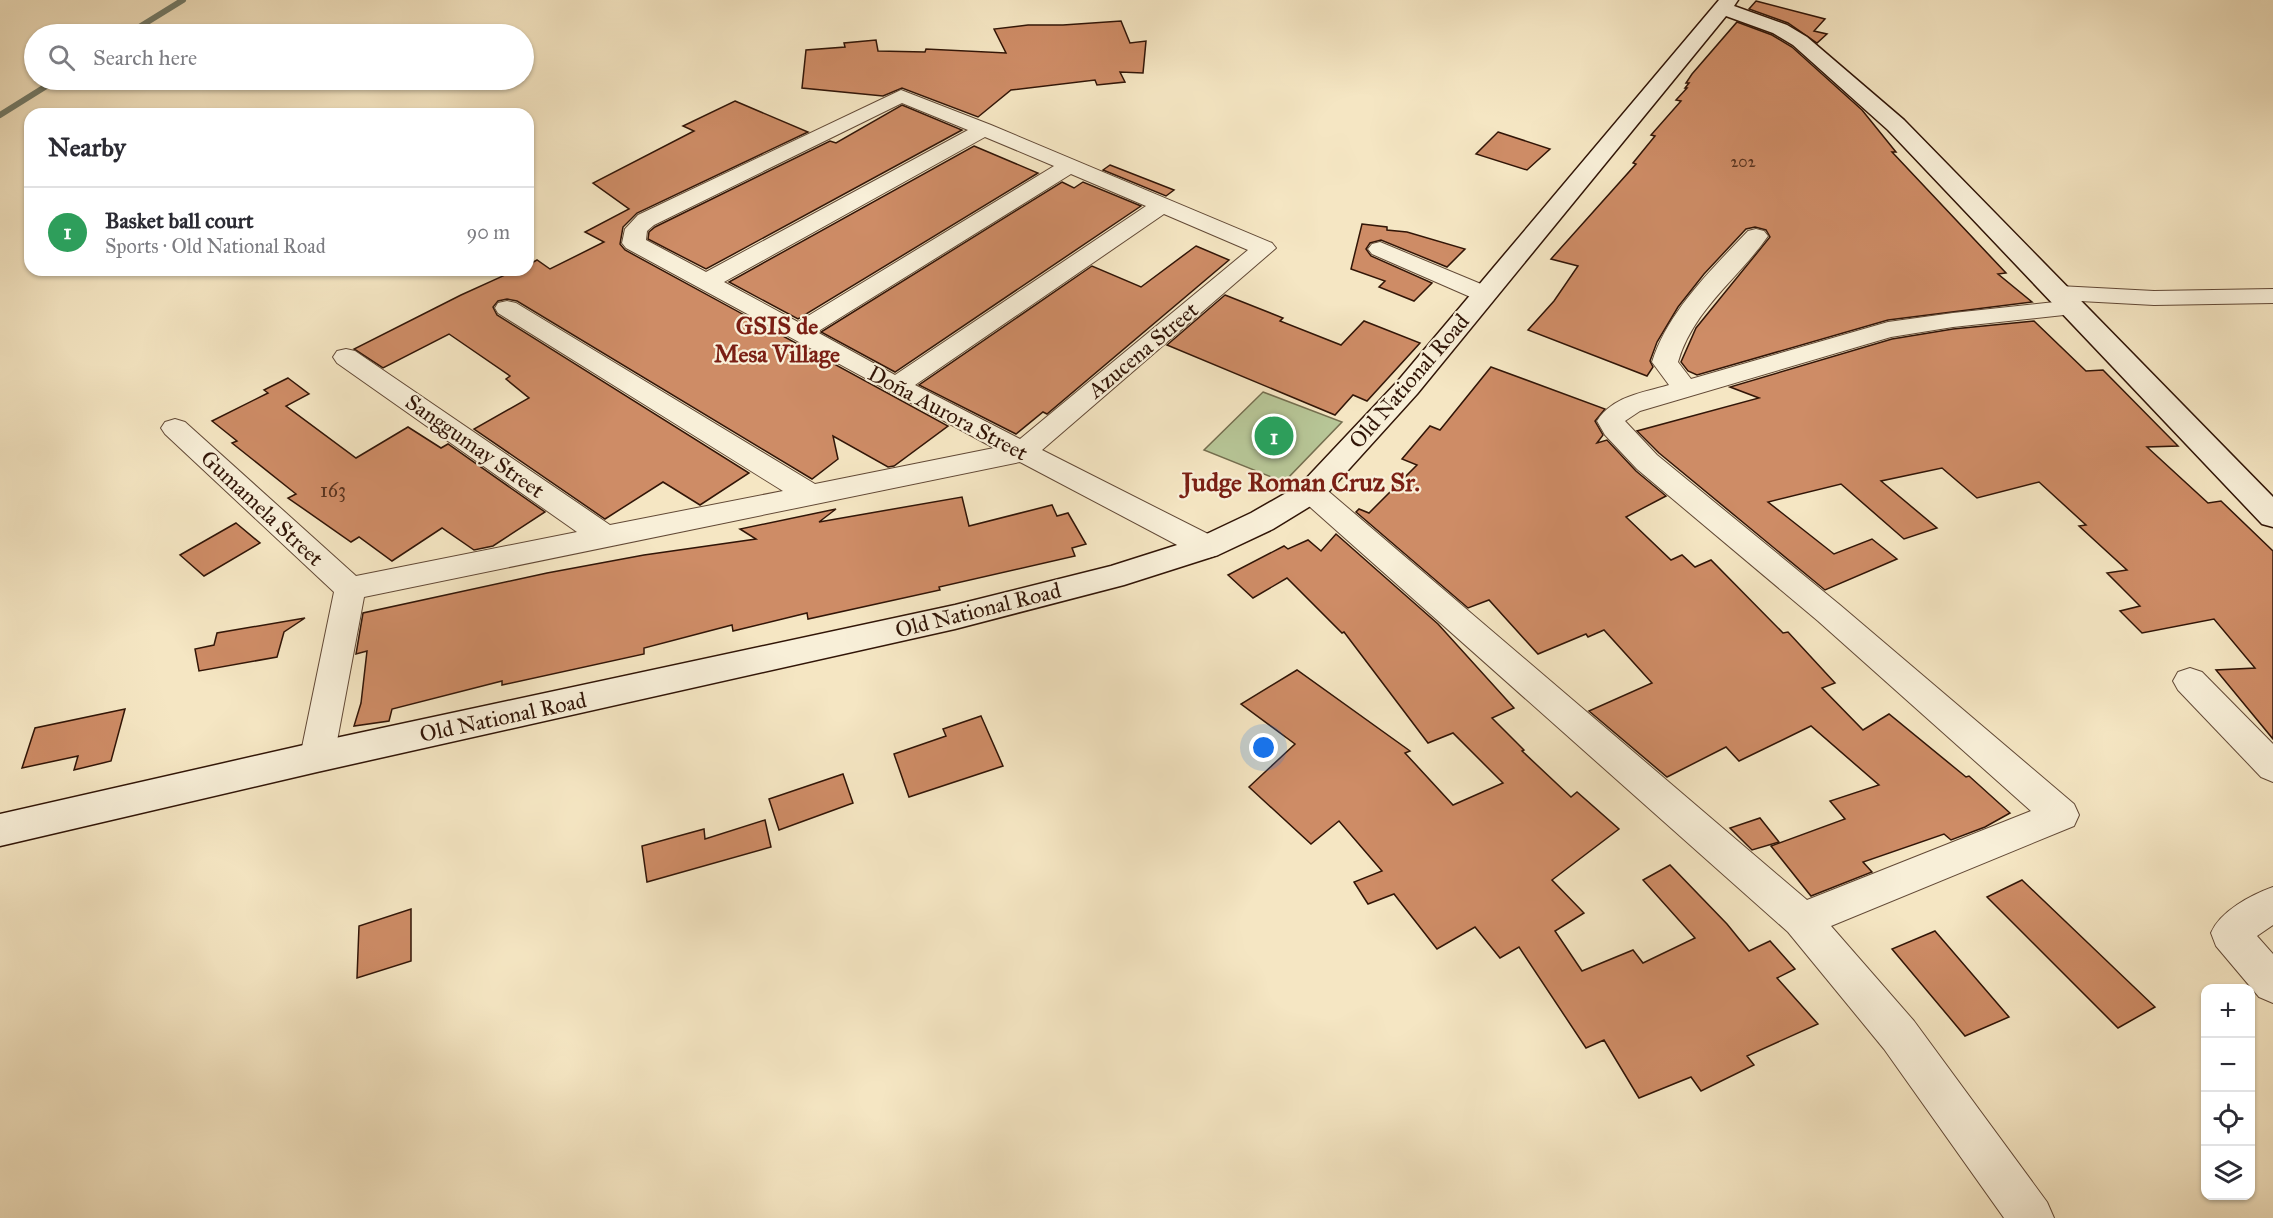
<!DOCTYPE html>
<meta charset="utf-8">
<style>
body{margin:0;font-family:"IM FELL Great Primer",serif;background:#f2f2f3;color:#2b2b33}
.controls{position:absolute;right:18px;bottom:18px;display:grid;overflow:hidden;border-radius:12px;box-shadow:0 2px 4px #0004}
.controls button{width:54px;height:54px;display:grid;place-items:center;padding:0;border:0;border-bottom:2px solid #e1e1e2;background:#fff;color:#2b2b33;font:30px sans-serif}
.you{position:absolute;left:1264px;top:748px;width:21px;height:21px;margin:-15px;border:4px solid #fff;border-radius:50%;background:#1a73e8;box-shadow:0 0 0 9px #1a73e833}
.badge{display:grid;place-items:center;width:39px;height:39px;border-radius:50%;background:#2563eb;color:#fff;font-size:20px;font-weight:700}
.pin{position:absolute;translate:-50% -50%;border:3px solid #fff;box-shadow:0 2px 6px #0006}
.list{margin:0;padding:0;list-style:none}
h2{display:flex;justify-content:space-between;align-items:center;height:78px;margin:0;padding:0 24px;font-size:26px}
h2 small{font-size:20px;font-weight:400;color:#7c7c81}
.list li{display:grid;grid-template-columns:39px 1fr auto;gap:18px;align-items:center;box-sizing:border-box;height:90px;padding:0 24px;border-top:2px solid #e1e1e2}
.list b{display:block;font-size:22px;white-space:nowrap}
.list p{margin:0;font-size:20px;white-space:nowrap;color:#7c7c81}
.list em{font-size:20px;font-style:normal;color:#7c7c81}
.icon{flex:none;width:33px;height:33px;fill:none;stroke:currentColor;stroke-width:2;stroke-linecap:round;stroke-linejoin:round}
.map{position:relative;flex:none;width:2273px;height:1218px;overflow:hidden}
.search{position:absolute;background:#fff;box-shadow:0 2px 4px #0004;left:24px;top:24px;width:510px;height:66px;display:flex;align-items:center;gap:15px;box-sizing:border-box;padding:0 21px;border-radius:33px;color:#7c7c81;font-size:22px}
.panel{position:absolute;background:#fff;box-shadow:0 2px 4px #0004;left:24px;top:108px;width:510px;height:168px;border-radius:18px}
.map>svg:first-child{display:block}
.green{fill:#b7c697;stroke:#746e4f;stroke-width:1.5}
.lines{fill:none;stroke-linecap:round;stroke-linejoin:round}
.stream{stroke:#727c6b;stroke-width:6}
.building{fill:#ce8c66;stroke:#311507;stroke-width:1.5}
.street-casing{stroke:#624936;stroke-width:2}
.secondary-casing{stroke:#311507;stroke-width:3}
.street{fill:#f8efd8;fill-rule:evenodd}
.secondary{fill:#f8efd8;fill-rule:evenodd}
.labels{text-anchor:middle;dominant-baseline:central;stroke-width:4.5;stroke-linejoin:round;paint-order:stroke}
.far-number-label{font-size:16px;fill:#58331f}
.number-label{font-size:20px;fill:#58331f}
.street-label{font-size:22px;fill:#311507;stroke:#f8efd8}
.neighbourhood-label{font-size:24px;font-weight:bold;fill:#7a1f14;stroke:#f8efd8}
.quarter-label{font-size:26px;font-weight:bold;fill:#7a1f14;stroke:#f8efd8}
</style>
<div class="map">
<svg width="2273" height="1218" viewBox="0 0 2273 1218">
<rect width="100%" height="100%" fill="#f5e6c3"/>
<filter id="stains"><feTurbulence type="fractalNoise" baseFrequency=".00333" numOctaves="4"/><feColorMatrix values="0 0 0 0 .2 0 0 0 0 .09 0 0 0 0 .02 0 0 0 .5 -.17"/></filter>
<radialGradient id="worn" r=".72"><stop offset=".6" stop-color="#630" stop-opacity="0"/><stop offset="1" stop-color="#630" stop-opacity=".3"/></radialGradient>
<polygon class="green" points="1263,392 1342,422 1284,482 1204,450"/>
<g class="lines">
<g class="stream">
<polyline points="128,34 183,0"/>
<polyline points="0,115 56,80"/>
</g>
</g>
<g class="building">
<polygon points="1756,1 1825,19 1814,31 1827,34 1817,43 1788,23 1749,9"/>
<polygon points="1121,21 1130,43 1146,41 1143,73 1120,72 1125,82 1097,85 1095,80 1011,90 978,117 902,88 883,96 802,88 806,50 845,47 844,43 876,40 878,51 925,52 926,49 1006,53 994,29 1028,25 1063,25"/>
<polygon points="1737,22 1772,35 1792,47 1862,110 1896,152 1892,152 2006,273 1998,274 2032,302 1888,320 1697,375 1688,371 1681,362 1696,328 1770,237 1766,230 1755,227 1746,229 1704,274 1678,307 1657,342 1650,361 1653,367 1647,376 1528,330 1554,301 1578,266 1551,259 1636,164 1633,163 1655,136 1651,135 1681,101 1676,100 1687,88 1685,88 1689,83 1686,83 1692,74"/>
<polygon points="735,101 808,132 637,213 623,227 620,244 625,250 948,426 894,466 888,467 833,436 838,459 812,479 517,301 507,299 498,301 493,307 497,315 749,473 700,505 663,482 605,519 474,429 529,398 506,379 510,376 449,334 383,368 354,349 461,295 516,270 528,270 528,265 537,260 550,269 604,242 585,232 629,209 593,183 694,131 683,126"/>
<polygon points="902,105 962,130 706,269 648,239 649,232 655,227 830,141 836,143"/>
<polygon points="1498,132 1550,149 1527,170 1476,154"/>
<polygon points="974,146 1038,173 798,319 729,282"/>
<polygon points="1110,165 1174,190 1166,196 1103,170"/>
<polygon points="1062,182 1074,188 1083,182 1141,206 895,372 821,332"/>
<polygon points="1362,224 1387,227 1387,230 1407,232 1465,249 1447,267 1381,240 1370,243 1366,249 1371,256 1432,283 1414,301 1379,287 1385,281 1351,269"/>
<polygon points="1196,246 1229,260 1047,414 1043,412 1016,434 919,385 1092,266 1141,287"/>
<polygon points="1225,295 1283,318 1280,321 1341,345 1364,321 1420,343 1367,401 1353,395 1335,415 1167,345"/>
<polygon points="2034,321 2086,371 2103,370 2178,446 2147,447 2208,503 2221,501 2273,551 2273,739 2216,670 2255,668 2214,619 2142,633 2120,611 2140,606 2107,573 2127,570 2079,526 2086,525 2039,482 1977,498 1942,468 1881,481 1937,528 1904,539 1841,484 1768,502 1834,554 1872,539 1897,559 1825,590 1659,453 1637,431 1759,398 1730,387 1892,339 1953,329"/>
<polygon points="1491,367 1605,409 1595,421 1603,435 1597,443 1607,440 1636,471 1666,496 1626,517 1671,560 1682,555 1695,567 1711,560 1783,633 1788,632 1835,683 1822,688 1863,730 1889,714 1966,777 1969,776 2010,813 1985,827 1951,840 1944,834 1863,862 1872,872 1811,896 1771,846 1845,819 1830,801 1879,785 1811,726 1739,761 1726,747 1667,777 1589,711 1652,683 1604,630 1588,637 1586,634 1538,654 1489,600 1468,608 1356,512 1359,509 1369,513 1417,465 1402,459 1430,426 1440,430"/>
<polygon points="288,378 309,394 286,406 356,458 408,427 441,448 448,444 545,512 493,546 474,550 442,528 392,561 359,537 351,542 288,498 296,494 232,443 237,441 212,421 268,393 264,390"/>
<polygon points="962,497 969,526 1052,505 1057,516 1068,513 1086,544 1072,548 1075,556 939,587 940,590 808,619 807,613 733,631 732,625 644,648 644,654 502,685 502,681 392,709 389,721 354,726 361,703 367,651 356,654 363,613 547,573 644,555 756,539 740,529 836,509 819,522"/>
<polygon points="236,523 260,543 204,576 180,555"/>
<polygon points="1336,534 1438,624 1514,708 1492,718 1524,750 1522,751 1571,797 1577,792 1619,829 1552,880 1584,913 1555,931 1582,971 1633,950 1643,963 1695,938 1643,880 1670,865 1727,924 1749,951 1770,941 1795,969 1777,978 1818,1024 1747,1056 1754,1065 1701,1091 1691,1077 1639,1098 1604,1040 1586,1048 1519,947 1500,958 1475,927 1437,949 1394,894 1368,904 1354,882 1382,871 1339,821 1311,844 1249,787 1295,744 1241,704 1297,670 1410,751 1405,753 1453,805 1503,783 1453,733 1428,743 1344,632 1342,633 1287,578 1253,598 1228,575 1284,546 1288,549 1308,540 1321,551"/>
<polygon points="305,618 284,632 277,657 199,671 195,649 214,645 217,633"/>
<polygon points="125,709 111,761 74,770 78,756 22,768 35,728"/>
<polygon points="981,716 1003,766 909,797 894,754 946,736 943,729"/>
<polygon points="843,774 853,803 779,830 769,799"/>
<polygon points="1760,818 1779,842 1752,850 1730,828"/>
<polygon points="765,820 771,847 647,882 642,846 704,829 705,839"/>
<polygon points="2022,880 2155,1007 2118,1028 1987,897"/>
<polygon points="411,909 411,961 357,978 359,926"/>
<polygon points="1935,931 2009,1017 1965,1036 1892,949"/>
</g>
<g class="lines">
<g class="street-casing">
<g id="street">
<path d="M901,90L991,125L1272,243L1276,248L1042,450L1218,539L1222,547L1218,555L1207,558L1196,555L1020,462L364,597L334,757L329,767L317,771L305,767L300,757L334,592L165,434L161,428L165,422L175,419L185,422L356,576L577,532L337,363L333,357L337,351L346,349L355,351L610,525L783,491L498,313L495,308L498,303L507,301L516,303L815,484L994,448L626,248L622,243L625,229L638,215ZM902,103L968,130L706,272L646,240L647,231L654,225ZM985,137L1054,166L798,322L724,282ZM1071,174L1146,206L895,375L817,332ZM1164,214L1248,250L1020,439L915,385Z"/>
<path d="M1756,229L1764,231L1768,236C1738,279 1693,310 1678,362L1691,379L1888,322L1953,313L2064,301L2050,298L2047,293L2050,288L2059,286L2154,291L2273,289V303L2154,305L2080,301L2085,307L2082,312L2073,314L1953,327L1891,337L1640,411L1625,421L1657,455L1840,605L2074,804L2079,815L2074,826L1831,926L1914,1021L2047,1202L2054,1218H2004L1884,1049L1788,932L1301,499L1297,492L1301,485L1311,482L1321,485L1807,900L2031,811L1818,621L1637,469L1605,435L1597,421C1613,396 1642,393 1669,385L1652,362C1668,311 1712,269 1748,231Z"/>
<polygon points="1380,242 1493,289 1496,294 1493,299 1484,301 1475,299 1372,254 1368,249 1372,244"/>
<polygon points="2190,668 2202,672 2273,744 2273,782 2261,777 2178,690 2173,681 2178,672"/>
<path d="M2273,887V925L2257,936L2273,954V1003L2259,997L2216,946L2211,933C2220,911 2251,895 2273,887Z"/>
</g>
</g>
<g class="secondary-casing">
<polygon id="secondary" points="1719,0 1738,0 1734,6 1787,25 1807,37 1904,120 2273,497 2273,527 2262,524 1888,130 1793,45 1773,33 1726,16 1417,394 1322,499 1273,529 1218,555 1124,585 955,629 317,772 0,846 0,814 317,742 955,605 1111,566 1196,539 1251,513 1300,485 1397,382"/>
</g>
<use href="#street" class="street"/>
<use href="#secondary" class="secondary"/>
</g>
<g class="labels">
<g class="far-number-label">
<text x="1743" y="161">202</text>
</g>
<g class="number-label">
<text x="333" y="490">163</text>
</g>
<g class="street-label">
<text transform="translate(1143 350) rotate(-40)">Azucena Street</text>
<text transform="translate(1409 381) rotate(-49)">Old National Road</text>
<text transform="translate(948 413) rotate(28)">Doña Aurora Street</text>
<text transform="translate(475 446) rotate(35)">Sanggumay Street</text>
<text transform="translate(262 508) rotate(43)">Gumamela Street</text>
<text transform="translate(978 610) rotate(-14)">Old National Road</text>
<text transform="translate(503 717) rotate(-12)">Old National Road</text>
</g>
<g class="neighbourhood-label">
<text x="777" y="326">GSIS de<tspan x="777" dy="28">Mesa Village</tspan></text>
</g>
<g class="quarter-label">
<text x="1301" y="482">Judge Roman Cruz Sr.</text>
</g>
</g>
<rect width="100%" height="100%" filter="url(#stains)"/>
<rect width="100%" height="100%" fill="url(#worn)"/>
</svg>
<div class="controls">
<button>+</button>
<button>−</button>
<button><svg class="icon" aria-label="locate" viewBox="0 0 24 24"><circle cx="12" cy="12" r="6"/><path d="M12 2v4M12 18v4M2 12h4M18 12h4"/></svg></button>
<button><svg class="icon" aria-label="layers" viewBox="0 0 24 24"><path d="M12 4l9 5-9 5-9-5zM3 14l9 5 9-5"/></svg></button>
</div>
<div class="you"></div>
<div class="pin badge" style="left:1274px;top:436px;background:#2e9e5b">1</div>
<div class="search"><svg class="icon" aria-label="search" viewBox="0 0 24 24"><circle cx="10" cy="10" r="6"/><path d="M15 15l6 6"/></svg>Search here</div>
<section class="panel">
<h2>Nearby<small></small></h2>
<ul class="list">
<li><span class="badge" style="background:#2e9e5b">1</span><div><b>Basket ball court</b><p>Sports · Old National Road</p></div><em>90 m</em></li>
</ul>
</section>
</div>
